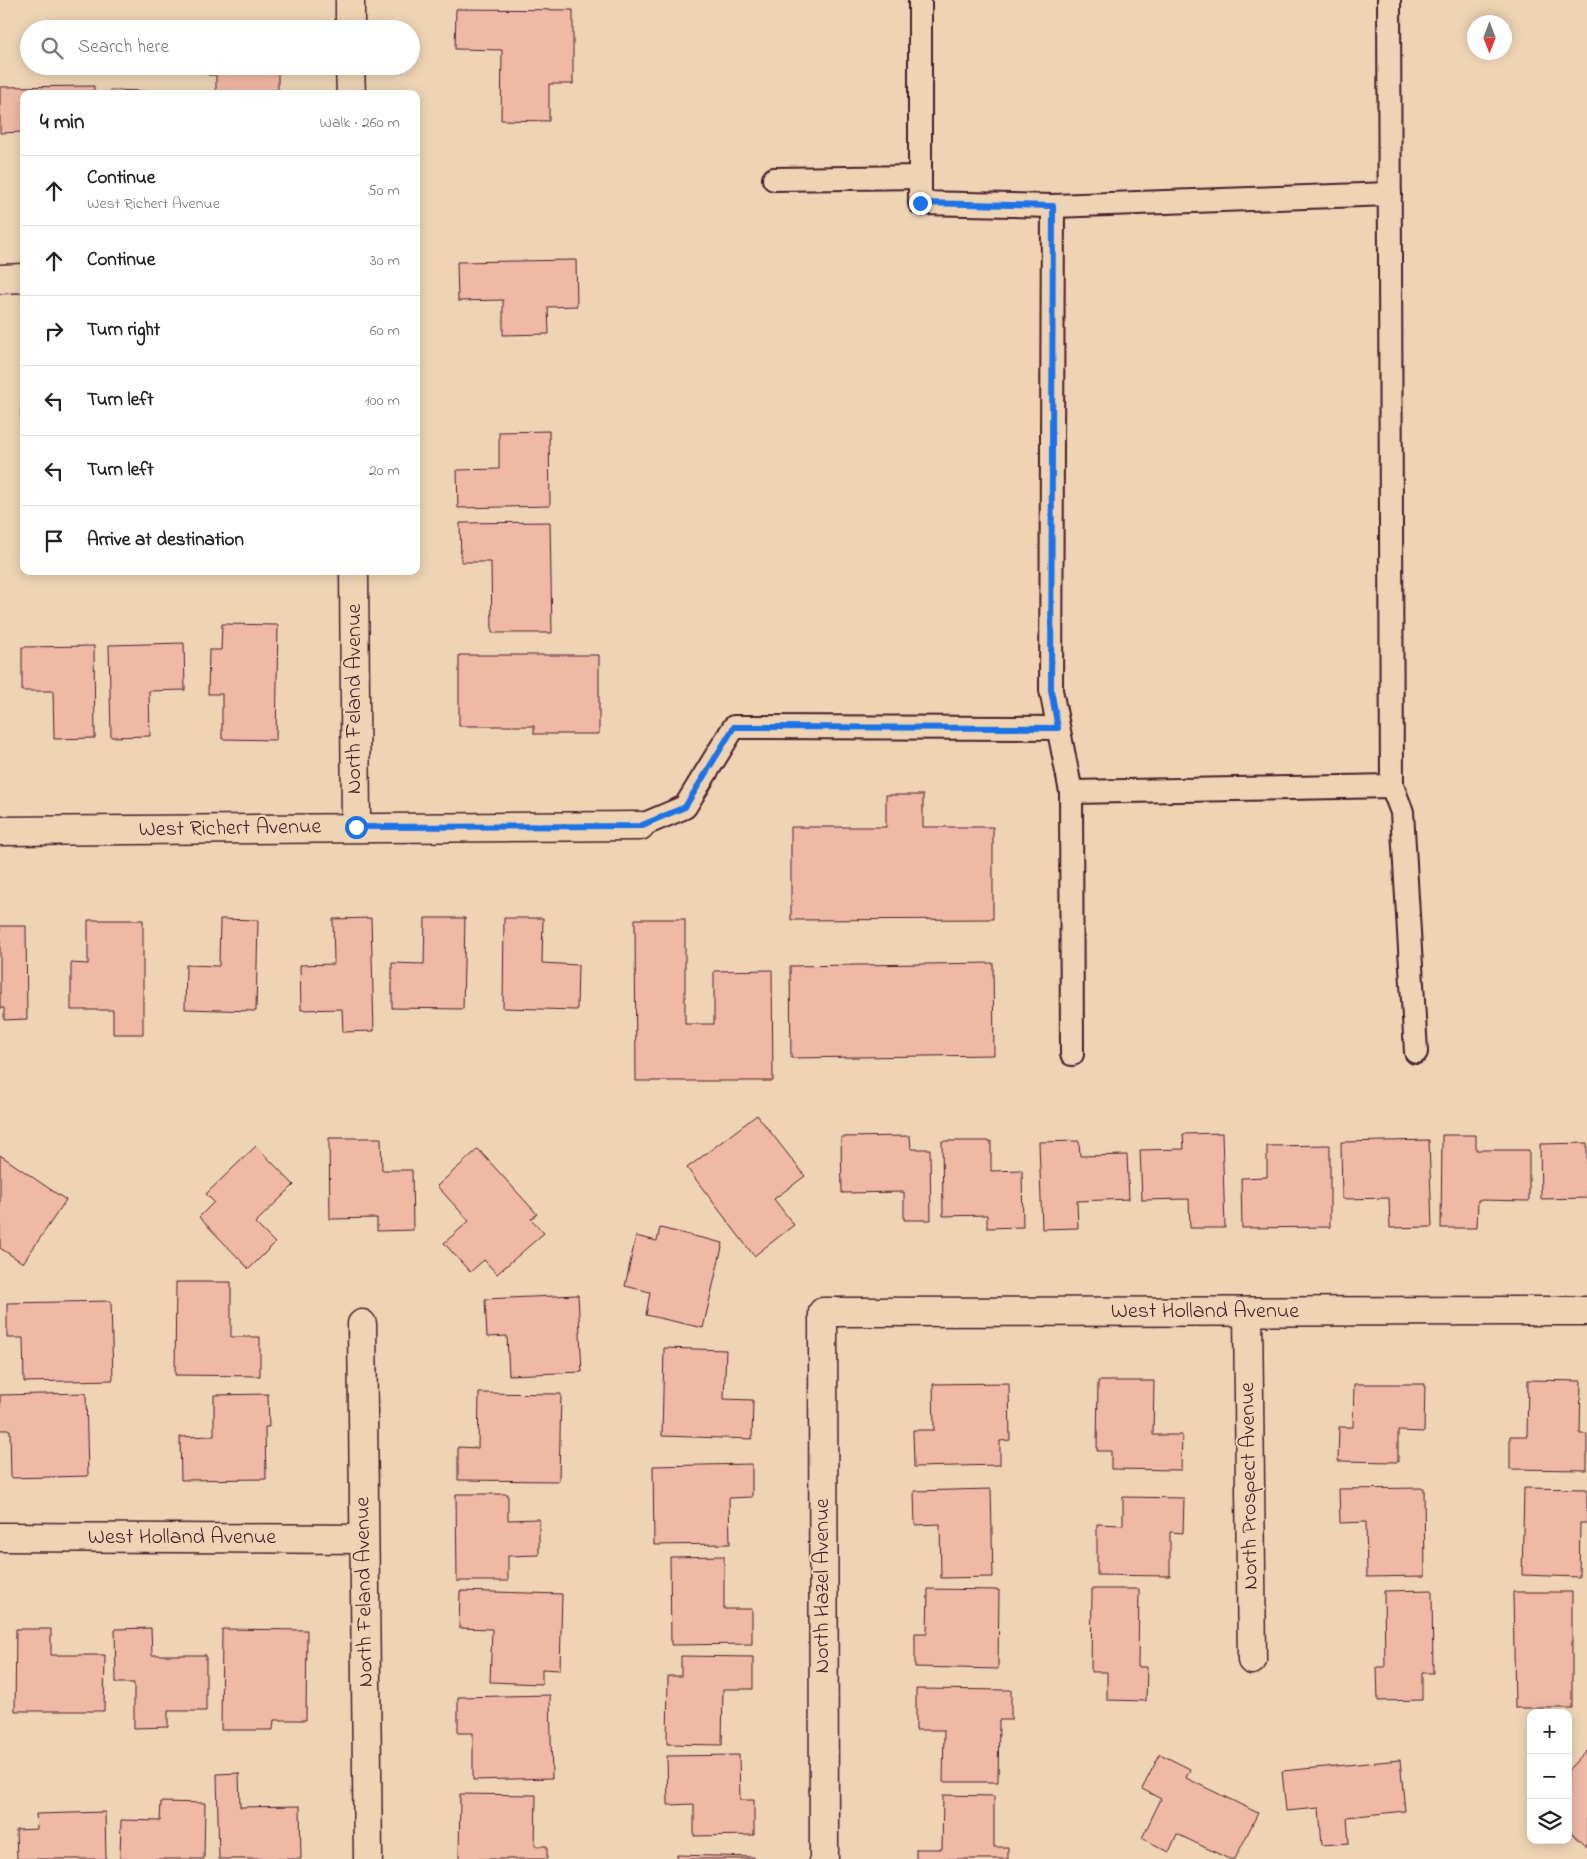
<!DOCTYPE html>
<meta charset="utf-8">
<style>
body{margin:0;font-family:"Indie Flower",sans-serif;background:#f6f6f6;color:#222}
.controls{position:absolute;right:15px;bottom:15px;display:grid;overflow:hidden;border-radius:10px;box-shadow:0 2px 12px #0003}
.controls button{width:45px;height:45px;display:grid;place-items:center;padding:0;border:0;border-bottom:1px solid #e0e0e0;background:#fff;color:#222;font:25px sans-serif}
.compass{position:absolute;left:1467px;top:15px;width:45px;height:45px;border-radius:50%;background:#fff;box-shadow:0 2px 12px #0003;rotate:180deg}
.stop{position:absolute;width:15px;height:15px;margin:-11px;border:4px solid #1a73e8;border-radius:50%;background:#fff}
.stop.end{background:#1a73e8;border-color:#fff;box-shadow:0 1px 5px #0008}
.list{margin:0;padding:0;list-style:none}
h2{display:flex;justify-content:space-between;align-items:center;height:65px;margin:0;padding:0 20px;font-size:21px}
h2 small{font-size:16px;font-weight:400;color:#767676}
.list li{display:grid;grid-template-columns:32px 1fr auto;gap:15px;align-items:center;box-sizing:border-box;height:70px;padding:0 20px;border-top:1px solid #e0e0e0}
.list b{display:block;font-size:19px;white-space:nowrap}
.list p{margin:0;font-size:16px;white-space:nowrap;color:#767676}
.list em{font-size:16px;font-style:normal;color:#767676}
.icon{flex:none;width:28px;height:28px;fill:none;stroke:currentColor;stroke-width:2;stroke-linecap:round;stroke-linejoin:round}
.map{position:relative;flex:none;width:1587px;height:1859px;overflow:hidden}
.search{position:absolute;background:#fff;box-shadow:0 2px 12px #0003;left:20px;top:20px;width:400px;height:55px;display:flex;align-items:center;gap:12px;box-sizing:border-box;padding:0 18px;border-radius:28px;color:#767676;font-size:19px}
.panel{position:absolute;background:#fff;box-shadow:0 2px 12px #0003;left:20px;top:90px;width:400px;height:485px;border-radius:10px}
.map>svg:first-child{display:block}
.building{fill:#efb9a5;stroke:#4a1f2b}
.lines{fill:none;stroke-linecap:round;stroke-linejoin:round}
.lane-casing{stroke:#4a1f2b;stroke-width:26}
.street-casing{stroke:#4a1f2b;stroke-width:31}
.lane{stroke:#eed4b5;stroke-width:22}
.street{stroke:#eed4b5;stroke-width:28}
.route{stroke:#1a73e8;stroke-width:6}
.labels{text-anchor:middle;dominant-baseline:central;stroke-width:4;stroke-linejoin:round;paint-order:stroke}
.street-label{font-size:22px;fill:#4a1f2b;stroke:#eed4b5}
</style>
<div class="map">
<svg width="1587" height="1859" viewBox="0 0 1587 1859">
<rect width="100%" height="100%" fill="#eed4b5"/>
<filter id="ink" filterUnits="userSpaceOnUse"><feTurbulence type="fractalNoise" baseFrequency=".02" numOctaves="2"/><feDisplacementMap in="SourceGraphic" scale="10" xChannelSelector="R" yChannelSelector="G"/><feConvolveMatrix kernelMatrix="1 2 1 2 8 2 1 2 1" color-interpolation-filters="sRGB"/></filter>
<g filter="url(#ink)">
<g class="building">
<polygon points="456,9 573,10 573,84 549,84 549,121 501,120 502,50 455,49"/>
<polygon points="208,66 265,66 265,71 278,71 278,94 216,94 216,75 208,75"/>
<polygon points="94,86 94,94 24,94 24,132 0,133 0,87"/>
<polygon points="110,90 182,92 182,94 110,94"/>
<polygon points="576,260 577,306 548,307 549,334 503,335 503,300 458,301 457,262"/>
<rect x="21" y="407" width="3" height="48"/>
<polygon points="549,431 550,506 458,508 457,470 499,469 499,432"/>
<polygon points="550,522 552,633 492,633 491,562 461,562 460,523"/>
<polygon points="222,624 278,625 276,740 222,739 222,694 208,694 209,650 221,650"/>
<polygon points="184,643 185,690 149,691 150,736 111,737 109,645"/>
<polygon points="94,646 95,738 54,739 53,691 22,691 22,647"/>
<polygon points="459,655 599,655 599,734 534,734 534,726 459,726"/>
<polygon points="886,795 923,795 923,827 993,827 993,919 791,920 791,827 886,827"/>
<polygon points="371,918 374,1031 343,1032 342,1009 301,1010 300,965 334,964 333,919"/>
<polygon points="425,918 465,918 463,1009 392,1008 392,963 424,964"/>
<polygon points="504,918 543,918 542,963 578,965 577,1010 503,1008"/>
<polygon points="220,919 258,920 256,1011 185,1009 186,965 219,966"/>
<polygon points="635,919 685,919 685,1024 714,1024 714,971 772,970 773,1081 636,1081"/>
<polygon points="88,920 143,920 143,1034 113,1034 113,1010 71,1010 71,963 88,964"/>
<polygon points="0,926 26,926 27,1019 4,1020 4,1008 0,1008"/>
<polygon points="993,963 994,1055 791,1058 790,966"/>
<polygon points="757,1115 805,1176 774,1199 794,1225 754,1256 687,1168"/>
<polygon points="1222,1133 1225,1228 1190,1228 1189,1199 1142,1200 1140,1150 1184,1149 1183,1134"/>
<polygon points="1442,1135 1476,1135 1476,1150 1529,1150 1529,1201 1478,1200 1477,1228 1441,1228"/>
<polygon points="910,1136 911,1149 930,1149 931,1220 904,1220 904,1192 842,1193 841,1137"/>
<polygon points="329,1138 381,1138 382,1170 412,1170 413,1230 377,1231 377,1218 330,1219"/>
<polygon points="1429,1140 1432,1227 1390,1228 1389,1198 1342,1199 1341,1142"/>
<polygon points="942,1141 991,1141 991,1171 1022,1170 1023,1227 987,1228 987,1215 943,1216"/>
<polygon points="1079,1141 1080,1156 1127,1155 1129,1199 1077,1201 1078,1228 1042,1229 1039,1142"/>
<polygon points="1587,1143 1587,1198 1541,1199 1540,1144"/>
<polygon points="1330,1145 1330,1227 1242,1228 1241,1178 1267,1177 1267,1146"/>
<polygon points="256,1146 294,1185 255,1223 275,1243 249,1269 199,1217 214,1202 206,1194"/>
<polygon points="478,1149 537,1214 531,1219 544,1233 497,1274 484,1260 470,1272 444,1243 469,1221 437,1186"/>
<polygon points="0,1155 66,1200 23,1263 0,1248"/>
<polygon points="660,1228 723,1243 703,1328 646,1315 650,1292 625,1286 636,1236 657,1241"/>
<polygon points="176,1282 231,1282 231,1337 260,1337 260,1376 175,1375"/>
<polygon points="578,1295 582,1372 509,1375 507,1336 487,1337 485,1299"/>
<polygon points="111,1301 113,1380 24,1382 23,1338 7,1338 7,1303"/>
<polygon points="664,1348 726,1350 724,1399 753,1400 752,1439 662,1436"/>
<polygon points="1528,1380 1581,1381 1580,1434 1587,1434 1587,1470 1510,1469 1510,1436 1527,1436"/>
<polygon points="1098,1381 1154,1381 1153,1435 1182,1435 1181,1470 1111,1469 1111,1451 1097,1451"/>
<polygon points="1009,1383 1010,1440 1000,1441 1000,1465 914,1467 913,1430 934,1430 933,1384"/>
<polygon points="1354,1384 1425,1384 1424,1432 1398,1431 1398,1462 1338,1461 1339,1427 1353,1427"/>
<polygon points="86,1393 88,1476 11,1478 10,1430 0,1430 0,1395"/>
<polygon points="479,1393 561,1394 559,1481 458,1480 458,1447 478,1448"/>
<polygon points="268,1394 269,1427 265,1427 266,1479 181,1480 180,1437 214,1436 214,1395"/>
<polygon points="752,1464 752,1497 729,1498 730,1544 654,1545 653,1466"/>
<polygon points="1424,1488 1425,1576 1367,1577 1366,1522 1340,1523 1339,1489"/>
<polygon points="1524,1488 1587,1489 1587,1523 1580,1523 1579,1577 1522,1575"/>
<polygon points="991,1489 993,1577 941,1578 940,1524 915,1525 914,1491"/>
<polygon points="456,1494 508,1494 508,1520 539,1519 539,1555 508,1556 508,1581 457,1581"/>
<polygon points="1123,1497 1184,1498 1183,1533 1170,1532 1170,1576 1097,1575 1097,1524 1123,1525"/>
<polygon points="724,1556 724,1609 752,1609 752,1644 671,1645 670,1557"/>
<polygon points="928,1589 999,1590 998,1669 915,1667 915,1633 927,1633"/>
<polygon points="1092,1589 1139,1589 1138,1667 1147,1667 1146,1701 1107,1700 1107,1672 1091,1672"/>
<polygon points="1432,1590 1433,1673 1422,1673 1422,1700 1378,1701 1377,1667 1385,1667 1384,1591"/>
<polygon points="460,1591 562,1594 560,1670 542,1669 542,1684 490,1682 492,1629 459,1628"/>
<polygon points="1513,1592 1572,1592 1572,1708 1515,1708"/>
<polygon points="151,1628 152,1655 206,1655 206,1711 168,1711 168,1727 134,1728 134,1683 116,1683 115,1629"/>
<polygon points="16,1629 51,1629 51,1655 105,1655 104,1711 15,1711"/>
<polygon points="222,1629 307,1630 306,1720 274,1720 273,1730 221,1730"/>
<polygon points="681,1656 753,1657 753,1689 723,1689 722,1745 667,1744 668,1676 681,1676"/>
<polygon points="916,1689 1011,1690 1011,1720 999,1720 998,1782 943,1782 944,1730 916,1730"/>
<polygon points="550,1695 552,1778 473,1780 473,1733 458,1733 458,1697"/>
<polygon points="1587,1750 1587,1847 1568,1829 1568,1770"/>
<polygon points="1160,1754 1190,1769 1186,1778 1258,1813 1235,1859 1229,1859 1177,1834 1169,1852 1142,1838 1161,1799 1142,1789"/>
<polygon points="739,1755 740,1800 754,1800 754,1835 694,1836 694,1804 668,1805 667,1756"/>
<polygon points="1400,1760 1405,1811 1347,1817 1349,1843 1322,1845 1319,1808 1286,1811 1282,1771"/>
<polygon points="239,1773 240,1807 300,1806 301,1859 219,1859 217,1774"/>
<polygon points="460,1794 536,1795 535,1846 547,1846 547,1859 459,1859"/>
<polygon points="943,1795 994,1796 994,1847 1008,1847 1008,1859 916,1859 916,1849 942,1849"/>
<polygon points="161,1802 205,1803 204,1859 120,1859 121,1820 160,1821"/>
<polygon points="105,1812 106,1859 17,1859 16,1830 37,1829 36,1814"/>
<polygon points="677,1855 754,1857 754,1859 677,1859"/>
</g>
<g class="lines">
<g class="lane-casing">
<g id="lane">
<polyline points="920,0 920,203 1053,206 1390,194"/>
<polyline points="1389,0 1392,786 1402,812 1416,1052"/>
<polyline points="774,179 920,177"/>
<polyline points="1053,206 1051,690 1071,792 1392,786"/>
<polyline points="1071,792 1072,1054"/>
<polyline points="640,826 685,807 734,727 1058,728"/>
</g>
</g>
<g class="street-casing">
<g id="street">
<polyline points="350,0 350,29"/>
<polyline points="350,66 351,94"/>
<polyline points="0,279 24,278"/>
<polyline points="354,571 356,827"/>
<polyline points="0,831 640,826"/>
<polyline points="1248,1312 1252,1660"/>
<polyline points="362,1324 368,1859"/>
<polyline points="0,1537 364,1539"/>
<polyline points="824,1859 823,1312 1587,1311"/>
</g>
</g>
<use href="#lane" class="lane"/>
<use href="#street" class="street"/>
</g>
</g>
<g class="lines" filter="url(#ink)">
<polyline class="route" points="356,827 640,826 685,807 734,727 1058,728 1051,690 1053,206 920,203"/>
</g>
<g class="labels">
<g class="street-label">
<text transform="translate(355 699) rotate(-90)">North Feland Avenue</text>
<text transform="translate(230 829) rotate(-1)">West Richert Avenue</text>
<text x="1205" y="1312">West Holland Avenue</text>
<text transform="translate(1250 1486) rotate(-91)">North Prospect Avenue</text>
<text x="182" y="1538">West Holland Avenue</text>
<text transform="translate(823 1586) rotate(-90)">North Hazel Avenue</text>
<text transform="translate(365 1592) rotate(-91)">North Feland Avenue</text>
</g>
</g>
</svg>
<div class="controls">
<button>+</button>
<button>−</button>
<button><svg class="icon" aria-label="layers" viewBox="0 0 24 24"><path d="M12 4l9 5-9 5-9-5zM3 14l9 5 9-5"/></svg></button>
</div>
<svg class="compass" viewBox="-18 -18 36 36"><path d="M0-13l5 13h-10z" fill="#e53935"/><path d="M0 13l5-13h-10z" fill="#767676"/></svg>
<div class="stop" style="left:356px;top:827px"></div>
<div class="stop end" style="left:920px;top:203px"></div>
<div class="search"><svg class="icon" aria-label="search" viewBox="0 0 24 24"><circle cx="10" cy="10" r="6"/><path d="M15 15l6 6"/></svg>Search here</div>
<section class="panel">
<h2>4 min<small>Walk · 260 m</small></h2>
<ul class="list">
<li><svg class="icon" aria-label="ahead" viewBox="0 0 24 24"><path d="M12 20V5M6 11l6-6 6 6"/></svg><div><b>Continue</b><p>West Richert Avenue</p></div><em>50 m</em></li>
<li><svg class="icon" aria-label="ahead" viewBox="0 0 24 24"><path d="M12 20V5M6 11l6-6 6 6"/></svg><div><b>Continue</b></div><em>30 m</em></li>
<li><svg class="icon" aria-label="right" viewBox="0 0 24 24"><path d="M7 20v-9h11M14 6l5 5-5 5"/></svg><div><b>Turn right</b></div><em>60 m</em></li>
<li><svg class="icon" aria-label="left" viewBox="0 0 24 24"><path d="M17 20v-9H6M10 6l-5 5 5 5"/></svg><div><b>Turn left</b></div><em>100 m</em></li>
<li><svg class="icon" aria-label="left" viewBox="0 0 24 24"><path d="M17 20v-9H6M10 6l-5 5 5 5"/></svg><div><b>Turn left</b></div><em>20 m</em></li>
<li><svg class="icon" aria-label="arrive" viewBox="0 0 24 24"><path d="M6 21V4h12l-3 4 3 4H6"/></svg><div><b>Arrive at destination</b></div></li>
</ul>
</section>
</div>
